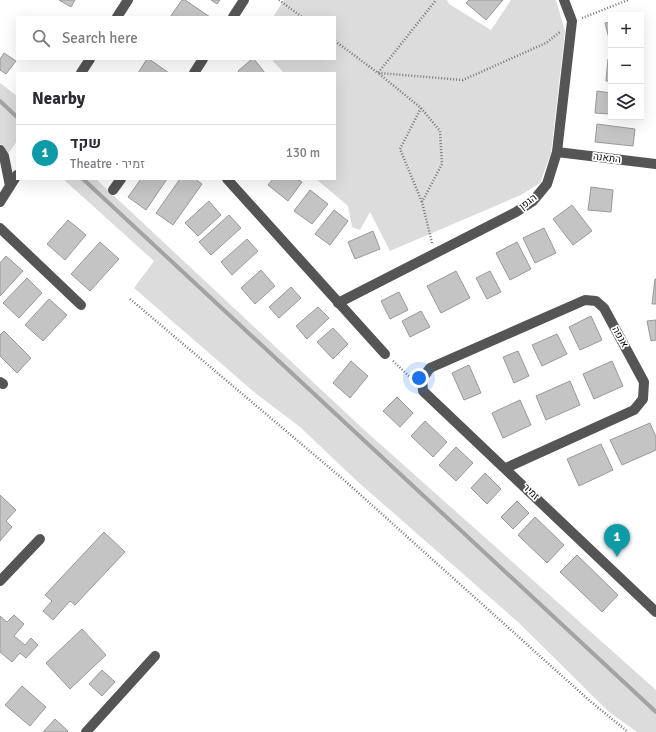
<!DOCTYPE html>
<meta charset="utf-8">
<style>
body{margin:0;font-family:Signika,Heebo,sans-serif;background:#f2f2f3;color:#2b2b33}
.controls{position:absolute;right:12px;top:12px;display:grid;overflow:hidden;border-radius:0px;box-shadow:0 4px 16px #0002}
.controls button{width:36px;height:36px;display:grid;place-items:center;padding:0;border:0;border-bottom:1px solid #e1e1e2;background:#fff;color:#2b2b33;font:20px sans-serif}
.you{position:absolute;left:419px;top:378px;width:14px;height:14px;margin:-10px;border:3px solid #fff;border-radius:50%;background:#1a73e8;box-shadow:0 0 0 6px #1a73e833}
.badge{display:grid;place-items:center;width:26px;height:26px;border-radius:50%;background:#b45309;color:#fff;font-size:13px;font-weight:700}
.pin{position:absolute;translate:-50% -33px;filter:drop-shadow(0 1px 2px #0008)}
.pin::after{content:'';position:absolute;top:21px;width:14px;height:12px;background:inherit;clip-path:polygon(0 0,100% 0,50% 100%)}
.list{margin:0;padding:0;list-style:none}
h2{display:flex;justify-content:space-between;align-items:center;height:52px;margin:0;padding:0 16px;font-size:17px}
h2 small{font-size:13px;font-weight:400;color:#7c7c81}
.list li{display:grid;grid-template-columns:26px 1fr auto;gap:12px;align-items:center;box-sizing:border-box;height:56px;padding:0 16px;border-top:1px solid #e1e1e2}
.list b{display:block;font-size:15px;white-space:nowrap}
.list p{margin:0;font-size:13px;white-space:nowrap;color:#7c7c81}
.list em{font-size:13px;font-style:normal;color:#7c7c81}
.icon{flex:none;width:22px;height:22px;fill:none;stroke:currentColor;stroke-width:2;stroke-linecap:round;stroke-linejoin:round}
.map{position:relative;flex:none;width:656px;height:732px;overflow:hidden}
.search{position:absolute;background:#fff;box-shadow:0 4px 16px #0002;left:16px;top:16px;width:320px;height:44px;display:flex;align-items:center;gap:10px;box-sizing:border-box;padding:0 14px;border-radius:0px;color:#7c7c81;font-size:15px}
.panel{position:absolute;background:#fff;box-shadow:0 4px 16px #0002;left:16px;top:72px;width:320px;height:108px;border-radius:0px}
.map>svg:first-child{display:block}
.green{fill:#dcdcdc}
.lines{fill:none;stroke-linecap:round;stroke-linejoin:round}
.stream{stroke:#a3a3a3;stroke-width:4}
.building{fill:#c4c4c4;stroke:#999}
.path{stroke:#777;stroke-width:2.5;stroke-dasharray:1 2;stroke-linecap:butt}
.minor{stroke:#555;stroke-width:10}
.labels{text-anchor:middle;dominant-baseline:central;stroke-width:3.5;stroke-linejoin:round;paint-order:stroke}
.street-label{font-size:10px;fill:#000;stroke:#fff}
</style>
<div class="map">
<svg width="656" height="732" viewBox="0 0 656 732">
<rect width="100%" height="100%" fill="#fff"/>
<g class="green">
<polygon points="284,0 447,0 449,4 491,30 511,0 556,0 565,31 551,153 540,183 521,195 390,251 370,212 360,230 352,227 348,206 316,179 335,179 335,73 284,73 273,61 275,59 335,59 335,17 273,17"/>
<polygon points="0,83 17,96 17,141 9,153 0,144"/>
<polygon points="63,179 96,179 361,427 656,690 656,732 637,732 609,712 519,623 358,482 300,427 254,392 134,288 154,261"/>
</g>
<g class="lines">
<g class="stream">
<polyline points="0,101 17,117"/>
<polyline points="83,179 656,712"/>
</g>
</g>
<g class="building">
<polygon points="59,0 75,0 71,7"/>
<polygon points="182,0 185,0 210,17 170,17"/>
<polygon points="211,0 220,0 217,4"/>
<polygon points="469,0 503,0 486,20 466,3"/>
<polygon points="611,22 611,46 605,23"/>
<polygon points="4,53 16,61 6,74 0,70 0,59"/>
<polygon points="147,59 149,59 169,73 138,73"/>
<polygon points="252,59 254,59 265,73 239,73 238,71"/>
<polygon points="608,59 611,60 611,81 606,81"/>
<polygon points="597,91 611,93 611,114 595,113"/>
<polygon points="597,124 635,129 633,146 595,142"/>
<polygon points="141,179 167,179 146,210 128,197"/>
<polygon points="180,179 195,179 202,184 173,225 156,213"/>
<polygon points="273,179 297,179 302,182 288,201 268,185"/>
<polygon points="591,187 613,190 611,212 588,210"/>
<polygon points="310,190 328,204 312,224 294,211"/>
<polygon points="209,201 221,215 198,236 185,223"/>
<polygon points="572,205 592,231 573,245 553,219"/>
<polygon points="334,210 348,221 330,245 315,234"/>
<polygon points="229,215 241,228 211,255 199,242"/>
<polygon points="68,220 86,235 65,260 47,244"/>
<polygon points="544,228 556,253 535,263 523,238"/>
<polygon points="373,231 380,249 355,259 348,242"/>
<polygon points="247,239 258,251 232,275 221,262"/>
<polygon points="100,242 119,259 90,291 71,274"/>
<polygon points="517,242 531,269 510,280 496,253"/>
<polygon points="6,256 23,271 0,296 0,263"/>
<polygon points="261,270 275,286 255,304 241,288"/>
<polygon points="456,271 470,298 441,313 427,286"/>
<polygon points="490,271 501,292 487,299 476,278"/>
<polygon points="27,278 42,293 19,318 3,303"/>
<polygon points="655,279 656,279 656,304 652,304"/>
<polygon points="291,287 301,298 279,318 269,307"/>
<polygon points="399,292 408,310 390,319 381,301"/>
<polygon points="49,299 67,315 43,341 25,325"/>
<polygon points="318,307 329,318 307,339 296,326"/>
<polygon points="421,311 430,327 410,337 402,321"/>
<polygon points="591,316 602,340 580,350 569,327"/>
<polygon points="656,320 656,340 651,341 647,321"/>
<polygon points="333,328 348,344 333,359 317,342"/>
<polygon points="4,331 31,358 17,373 0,356 0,335"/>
<polygon points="557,334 567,354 542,366 532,345"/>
<polygon points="518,351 529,376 514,383 503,357"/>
<polygon points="351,361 368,376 350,398 333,383"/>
<polygon points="612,361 623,386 594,399 583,374"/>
<polygon points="469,365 481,393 464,400 452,373"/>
<polygon points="570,381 580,405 546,420 536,396"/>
<polygon points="397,397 413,413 400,427 383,411"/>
<polygon points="520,400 531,425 503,438 492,413"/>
<polygon points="425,421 447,442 433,457 411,436"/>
<polygon points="650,423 656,437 656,450 622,465 610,440"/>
<polygon points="601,444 613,470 579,486 567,459"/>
<polygon points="456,447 473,463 456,481 439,465"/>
<polygon points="485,473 501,489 487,504 471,488"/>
<polygon points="0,495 16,510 6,521 12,527 0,541"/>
<polygon points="517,501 529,513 513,529 501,517"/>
<polygon points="535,517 564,545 547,563 518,535"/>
<polygon points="104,532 125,552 75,605 70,601 53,620 43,611 52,601 45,595"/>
<polygon points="577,555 618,595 602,612 560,572"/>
<polygon points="14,615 24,624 14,636 25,645 31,638 38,645 26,658 20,653 12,662 0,652 0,616 7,622"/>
<polygon points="82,629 106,655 70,689 46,663"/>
<polygon points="102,670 115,682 102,696 89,684"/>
<polygon points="22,686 46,707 30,726 5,705"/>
<polygon points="55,719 68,731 67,732 43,732"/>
</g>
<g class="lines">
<g class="path">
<polyline points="279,0 302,17"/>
<polyline points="582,18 628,0"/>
<polyline points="335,41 378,73 463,80 546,43 560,32"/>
<polyline points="421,108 400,149 422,202"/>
<polyline points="432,243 422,202 442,164 440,131 421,108 378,73 436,0"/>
<polyline points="130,299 344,480 590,701 628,732"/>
<polyline points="393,361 411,378"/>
</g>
<g class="minor">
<polyline points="117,17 128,0"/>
<polyline points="233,17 244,0"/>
<polyline points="81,73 90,59"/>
<polyline points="194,73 203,59"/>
<polyline points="0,150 4,156 10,186"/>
<polyline points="557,152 656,164"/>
<polyline points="227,179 385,354"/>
<polyline points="113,190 121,179"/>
<polyline points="0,202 17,175"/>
<polyline points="0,228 81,305"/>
<polyline points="338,303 516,212 533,201 547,184 557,152 572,21 564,0"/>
<polyline points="0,382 3,384"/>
<polyline points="506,468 634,410 643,399 644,382 604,308 596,301 585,300 430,368 422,379 423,391 656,612"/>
<polyline points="0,581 40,539"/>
<polyline points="86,732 155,656"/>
</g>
</g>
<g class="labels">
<g class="street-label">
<text transform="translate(607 158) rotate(7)">התאנה</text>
<text transform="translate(528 202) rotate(-38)">הגפן</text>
<text transform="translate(620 337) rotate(61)">אנפה</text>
<text transform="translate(531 492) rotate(44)">זמיר</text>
</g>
</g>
</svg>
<div class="controls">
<button>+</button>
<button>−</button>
<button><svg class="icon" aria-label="layers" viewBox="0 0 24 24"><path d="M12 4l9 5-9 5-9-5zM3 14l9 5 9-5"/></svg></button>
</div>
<div class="you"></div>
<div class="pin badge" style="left:617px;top:557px;background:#0f9aa8">1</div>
<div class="search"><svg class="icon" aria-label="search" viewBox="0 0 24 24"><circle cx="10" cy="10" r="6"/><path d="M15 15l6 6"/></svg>Search here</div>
<section class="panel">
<h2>Nearby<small></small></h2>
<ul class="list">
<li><span class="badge" style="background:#0f9aa8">1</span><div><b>שקד</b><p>Theatre · זמיר</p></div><em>130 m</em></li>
</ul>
</section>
</div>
